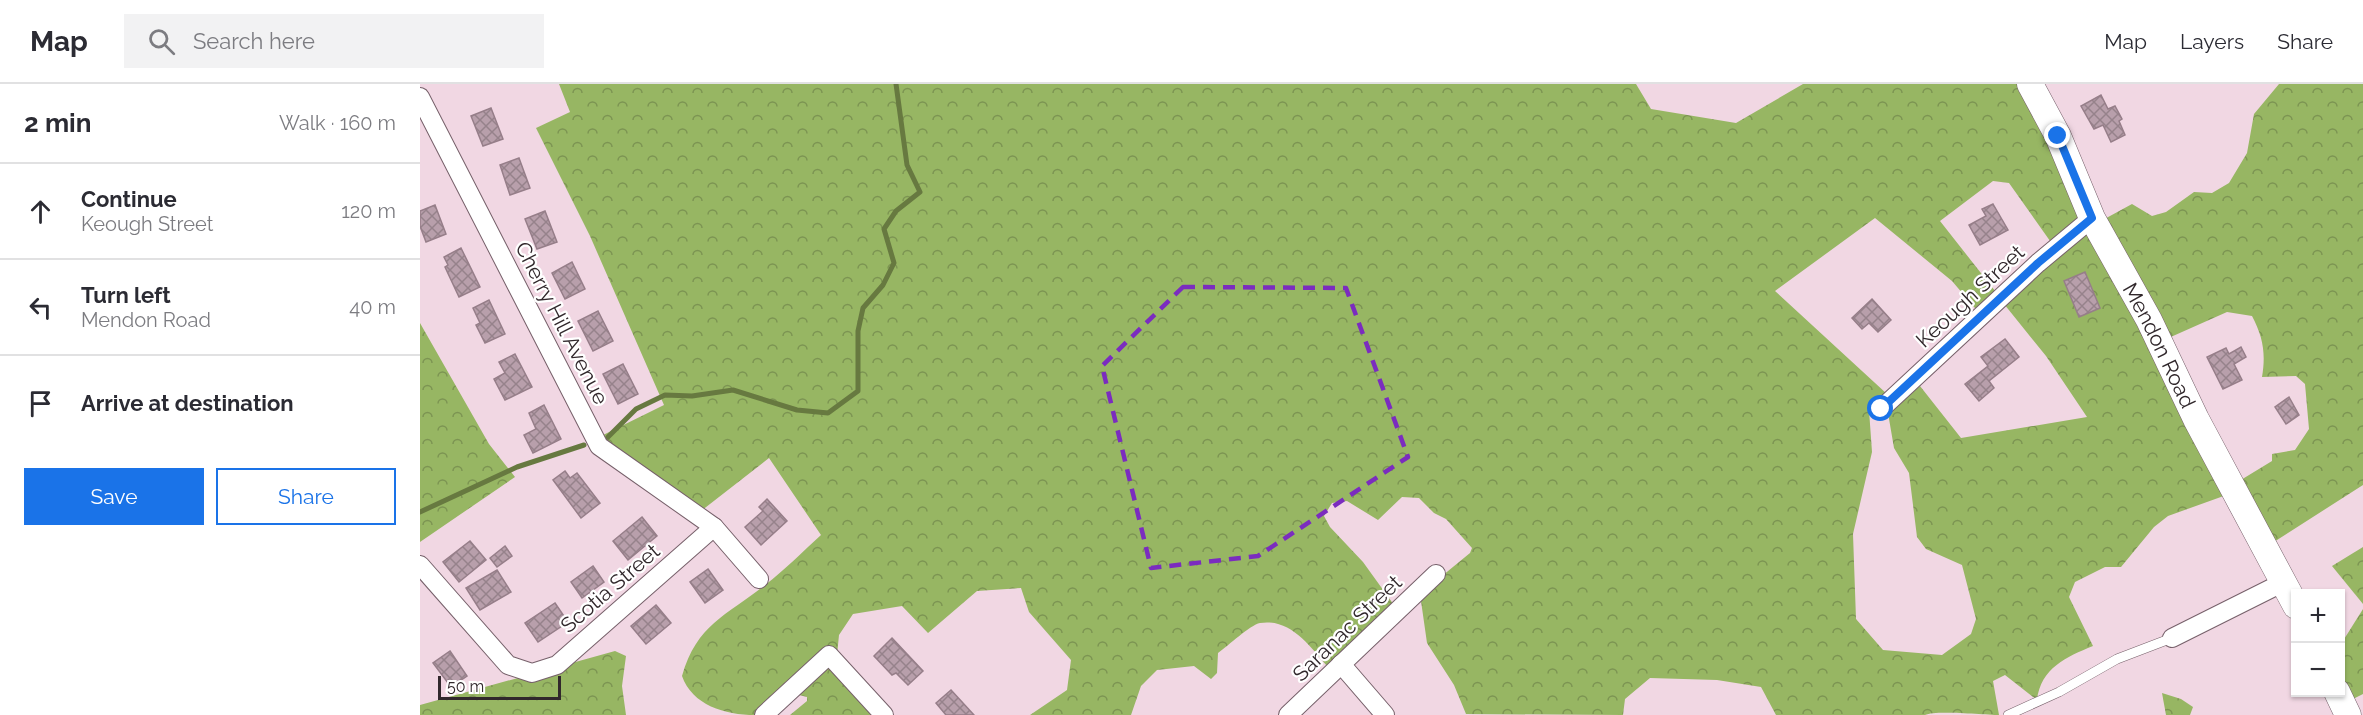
<!DOCTYPE html>
<meta charset="utf-8">
<style>
body{margin:0;font-family:Raleway,sans-serif;background:#f2f2f3;color:#2b2b33}
.controls{position:absolute;right:18px;bottom:18px;display:grid;overflow:hidden;border-radius:0px;box-shadow:0 2px 4px #0004}
.controls button{width:54px;height:54px;display:grid;place-items:center;padding:0;border:0;border-bottom:2px solid #e1e1e2;background:#fff;color:#2b2b33;font:30px sans-serif}
.scale{position:absolute;left:18px;bottom:15px;width:123px;box-sizing:border-box;padding-left:6px;border:3px solid #31282c;border-top:0;font-size:16px;line-height:21px;white-space:nowrap;color:#31282c;-webkit-text-stroke:4px #fff;paint-order:stroke}
.stop{position:absolute;width:18px;height:18px;margin:-14px;border:4px solid #1a73e8;border-radius:50%;background:#fff}
.stop.end{background:#1a73e8;border-color:#fff;box-shadow:0 2px 6px #0008}
.list{margin:0;padding:0;list-style:none}
h2{display:flex;justify-content:space-between;align-items:center;height:78px;margin:0;padding:0 24px;font-size:26px}
h2 small{font-size:20px;font-weight:400;color:#7c7c81}
.list li{display:grid;grid-template-columns:39px 1fr auto;gap:18px;align-items:center;box-sizing:border-box;height:96px;padding:0 24px;border-top:2px solid #e1e1e2}
.list b{display:block;font-size:22px;white-space:nowrap}
.list p{margin:0;font-size:20px;white-space:nowrap;color:#7c7c81}
.list em{font-size:20px;font-style:normal;color:#7c7c81}
.actions{display:flex;gap:12px;padding:18px 24px}
.actions a{flex:1;padding:14px 0;border:2px solid #1a73e8;border-radius:0px;text-align:center;font-size:21px;color:#1a73e8}
.actions .main{background:#1a73e8;color:#fff}
.icon{flex:none;width:33px;height:33px;fill:none;stroke:currentColor;stroke-width:2;stroke-linecap:round;stroke-linejoin:round}
.map{position:relative;flex:none;width:1943px;height:631px;overflow:hidden}
header{display:flex;align-items:center;gap:36px;box-sizing:border-box;height:84px;padding:0 30px;background:#fff;border-bottom:2px solid #e1e1e2}
header strong{font-size:28px}
nav{display:flex;gap:33px;margin-inline-start:auto;font-size:21px}
.search{width:420px;height:54px;background:#f2f2f3;display:flex;align-items:center;gap:15px;box-sizing:border-box;padding:0 21px;border-radius:0px;color:#7c7c81;font-size:22px}
main{display:flex}
aside{flex:1;background:#fff}
.map>svg:first-child{display:block}
.forest{fill:url(#forest-crowns);fill-rule:evenodd}
.lines{fill:none;stroke-linecap:round;stroke-linejoin:round}
.stream{stroke:#677940;stroke-width:5}
.building{fill:url(#building-cross-hatch);stroke:#967e89;stroke-width:1.5}
.lane-casing{stroke:#76606a;stroke-width:10}
.street-casing{stroke:#76606a;stroke-width:20}
.secondary-casing{stroke:#76606a;stroke-width:27}
.lane{stroke:#fff;stroke-width:9}
.street{stroke:#fff;stroke-width:18}
.secondary{stroke:#fff;stroke-width:26}
.route{stroke:#1a73e8;stroke-width:8}
.marked{fill:none;stroke:#7b2cbf;stroke-width:4.5;stroke-dasharray:12 8;stroke-linejoin:round}
.labels{text-anchor:middle;dominant-baseline:central;stroke-width:4.5;stroke-linejoin:round;paint-order:stroke}
.street-label{font-size:21px;fill:#31282c;stroke:#fff}
</style>
<header>
<strong>Map</strong>
<div class="search"><svg class="icon" aria-label="search" viewBox="0 0 24 24"><circle cx="10" cy="10" r="6"/><path d="M15 15l6 6"/></svg>Search here</div>
<nav><a>Map</a><a>Layers</a><a>Share</a></nav>
</header>
<main>
<aside>
<h2>2 min<small>Walk · 160 m</small></h2>
<ul class="list">
<li><svg class="icon" aria-label="ahead" viewBox="0 0 24 24"><path d="M12 20V5M6 11l6-6 6 6"/></svg><div><b>Continue</b><p>Keough Street</p></div><em>120 m</em></li>
<li><svg class="icon" aria-label="left" viewBox="0 0 24 24"><path d="M17 20v-9H6M10 6l-5 5 5 5"/></svg><div><b>Turn left</b><p>Mendon Road</p></div><em>40 m</em></li>
<li><svg class="icon" aria-label="arrive" viewBox="0 0 24 24"><path d="M6 21V4h12l-3 4 3 4H6"/></svg><div><b>Arrive at destination</b></div></li>
</ul>
<div class="actions"><a class="main">Save</a><a>Share</a></div>
</aside>
<div class="map">
<svg width="1943" height="631" viewBox="0 0 1943 631">
<defs>
<pattern id="forest-crowns" width="20" height="18" patternUnits="userSpaceOnUse" patternTransform="scale(1.5)"><rect width="20" height="18" fill="#97b663"/><path d="M2 6a3 3 0 1 1 6 0M12 15a3 3 0 1 1 6 0" fill="none" stroke="#7c9452"/></pattern>
<pattern id="building-cross-hatch" width="8" height="8" patternUnits="userSpaceOnUse" patternTransform="scale(1.5)"><rect width="8" height="8" fill="#b89fab"/><path d="M0 0l8 8M0 8l8-8" fill="none" stroke="#96828b"/></pattern>
</defs>
<rect width="100%" height="100%" fill="#f1d7e3"/>
<g class="forest">
<path d="M139,0H1216L1231,25L1316,39L1383,0H1609L1679,138L1712,120L1732,132L1746,128L1774,108L1792,109L1809,99L1827,69L1834,30L1859,0H1943V401L1846,463L1812,409L1748,432L1734,443L1701,483H1685L1655,498L1649,513L1673,562C1646,573 1621,584 1617,616L1585,591L1573,597L1579,631C1563,631 1516,626 1505,631H1356L1341,603L1297,596L1230,594L1205,615L1203,631L1046,630L1034,601L1007,559L1000,510L1050,469L1052,464L1026,435L1014,429L999,414L982,413L958,436L927,417L912,419L904,432L910,443L943,478L974,521L907,582C890,562 870,534 840,539C830,541 808,562 798,569L797,589L791,595L774,582L737,586L721,602L711,631H610L647,606L651,576L609,528L601,504L557,507L508,549L482,522L433,530L419,551L416,581L462,631H370L387,617V613L379,611C366,617 349,629 335,631C305,631 272,621 262,592C277,540 306,532 345,501C365,486 383,467 401,451L349,374L281,427L177,354L244,321L170,152L116,44L150,28ZM1573,97L1589,99L1635,164L1579,212L1520,137ZM1455,134L1532,197L1560,230L1580,215L1626,272L1667,333L1541,354L1500,302L1468,329L1474,364L1489,389L1497,453L1506,465L1542,481L1556,535L1551,550L1522,571L1463,566L1436,535L1433,450L1452,368L1449,326L1467,310L1355,207ZM1807,228L1832,232C1843,253 1846,269 1842,293L1876,292L1885,300L1889,345L1875,366L1852,370V377L1811,402L1744,256Z"/>
<polygon points="0,239 69,360 95,393 0,458"/>
<polygon points="1943,463 1943,520 1912,482"/>
<polygon points="1943,525 1943,610 1929,617 1921,600 1921,560"/>
<polygon points="195,567 206,572 202,602 206,631 0,631 0,621"/>
<polygon points="1742,609 1761,615 1773,623 1770,631 1746,631"/>
</g>
<g class="lines">
<g class="stream">
<polyline points="188,353 216,325 245,311 272,312 313,306 377,326 408,329 438,307 438,247 443,224 463,201 474,179 464,145 476,127 500,108 487,81 476,0"/>
<polyline points="0,428 97,383 164,361"/>
</g>
</g>
<g class="building">
<polygon points="1681,11 1688,25 1695,22 1702,35 1699,37 1705,51 1691,58 1683,41 1674,45 1661,22"/>
<polygon points="71,24 83,55 63,62 51,32"/>
<polygon points="99,74 110,104 90,111 80,81"/>
<polygon points="1573,120 1588,146 1560,161 1549,141 1566,132 1562,125"/>
<polygon points="15,121 26,150 6,158 0,142 0,127"/>
<polygon points="125,127 137,158 117,165 105,135"/>
<polygon points="41,164 60,203 39,213 25,183 28,181 24,173"/>
<polygon points="152,178 165,205 145,215 132,189"/>
<polygon points="1665,188 1680,224 1659,233 1644,197"/>
<polygon points="1452,215 1471,236 1458,248 1449,239 1442,245 1432,234"/>
<polygon points="69,216 85,250 65,259 56,241 60,239 53,224"/>
<polygon points="178,227 193,257 173,267 158,237"/>
<polygon points="1585,255 1599,273 1569,297 1574,304 1559,317 1545,300 1568,282 1561,273"/>
<polygon points="1821,263 1826,273 1814,280 1822,296 1803,305 1787,273 1806,264 1809,270"/>
<polygon points="95,270 112,303 85,316 74,295 85,289 79,278"/>
<polygon points="203,280 218,310 198,320 183,290"/>
<polygon points="1869,313 1879,331 1866,340 1855,323"/>
<polygon points="124,321 141,355 113,369 104,351 116,345 109,329"/>
<polygon points="145,387 150,394 157,389 180,419 161,434 133,396"/>
<polygon points="347,415 367,437 341,461 325,443 343,427 339,423"/>
<polygon points="222,433 237,452 208,476 193,457"/>
<polygon points="50,457 66,476 39,498 23,478"/>
<polygon points="85,462 92,472 77,483 70,474"/>
<polygon points="173,482 184,498 162,514 151,498"/>
<polygon points="288,485 303,506 285,519 270,498"/>
<polygon points="77,486 91,508 60,526 46,504"/>
<polygon points="135,519 148,538 118,558 105,539"/>
<polygon points="236,521 251,539 226,560 211,542"/>
<polygon points="472,554 503,587 488,601 476,589 472,591 454,572"/>
<polygon points="30,567 47,592 31,603 13,579"/>
<polygon points="531,606 554,631 526,631 516,619"/>
</g>
<g class="lines">
<g class="lane-casing">
<polyline id="lane" points="1588,631 1639,608 1697,575 1752,554"/>
</g>
<g class="street-casing">
<g id="street">
<polyline points="0,13 179,362 294,443 339,495"/>
<polyline points="1461,325 1618,179 1672,134"/>
<polyline points="0,481 88,581 112,589 137,581 294,443"/>
<polyline points="1752,554 1864,498"/>
<polyline points="921,580 965,631"/>
<polyline points="344,631 409,571 464,631"/>
<polyline points="868,631 1016,490"/>
</g>
</g>
<g class="secondary-casing">
<g id="secondary">
<path id="s1" d="M1610,0L1638,52L1672,134L1729,236L1776,335L1876,522"/>
<polyline points="1917,608 1928,631"/>
</g>
</g>
<use href="#lane" class="lane"/>
<use href="#street" class="street"/>
<use href="#secondary" class="secondary"/>
</g>
<g class="lines">
<polyline class="route" points="1461,325 1618,179 1672,134 1638,52"/>
</g>
<path class="marked" d="M763,203L926,204L988,373L838,472L731,484L682,282Z"/>
<g class="labels">
<g class="street-label">
<text transform="translate(1550 212) rotate(-43)">Keough Street</text>
<text transform="translate(142 239) rotate(63)">Cherry Hill Avenue</text>
<text stroke="none"><textPath href="#s1" startOffset="292">Mendon Road</textPath></text>
<text transform="translate(190 504) rotate(-41)">Scotia Street</text>
<text transform="translate(927 544) rotate(-44)">Saranac Street</text>
</g>
</g>
</svg>
<div class="controls">
<button>+</button>
<button>−</button>
</div>
<div class="scale">50 m</div>
<div class="stop" style="left:1461px;top:325px"></div>
<div class="stop end" style="left:1638px;top:52px"></div>
</div>
</main>
